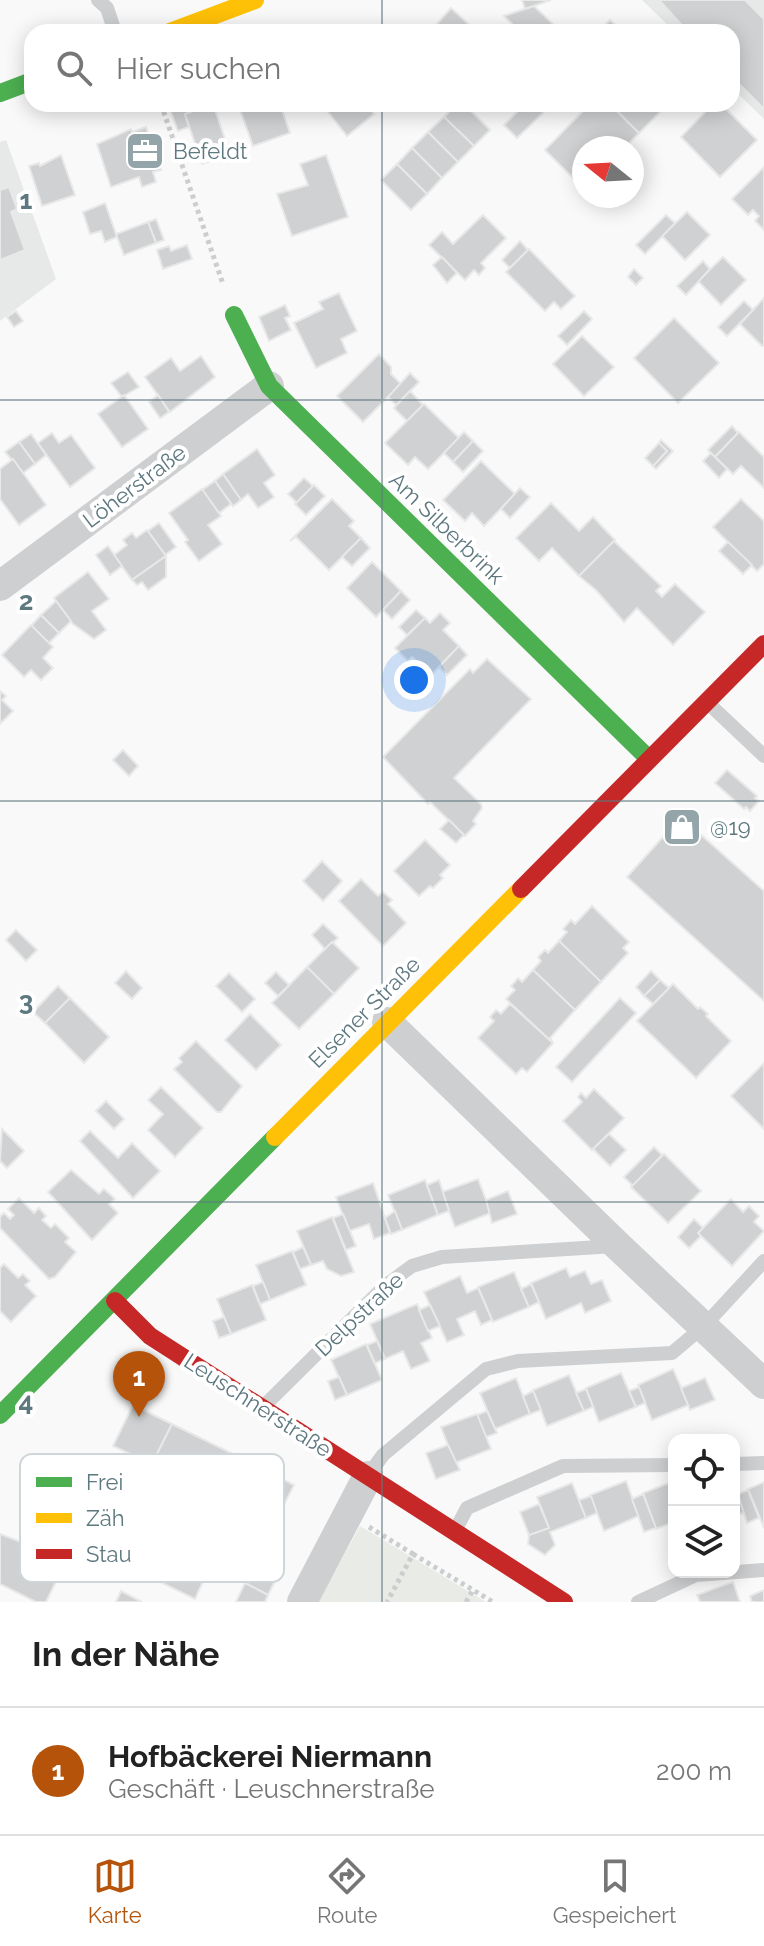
<!DOCTYPE html>
<html lang="de">
<meta charset="utf-8">
<style>
body{margin:0;font-family:Raleway,sans-serif;background:#f6f6f6;color:#222}
.controls{position:absolute;right:24px;bottom:24px;display:grid;overflow:hidden;border-radius:16px;box-shadow:0 4px 20px #0003}
.controls button{width:72px;height:72px;display:grid;place-items:center;padding:0;border:0;border-bottom:2px solid #e0e0e0;background:#fff;color:#222;font:40px sans-serif}
.compass{position:absolute;left:572px;top:136px;width:72px;height:72px;border-radius:50%;background:#fff;box-shadow:0 4px 20px #0003;rotate:288deg}
.you{position:absolute;left:414px;top:680px;width:28px;height:28px;margin:-20px;border:6px solid #fff;border-radius:50%;background:#1a73e8;box-shadow:0 0 0 12px #1a73e833}
.badge{display:grid;place-items:center;width:52px;height:52px;border-radius:50%;background:#b45309;color:#fff;font-size:26px;font-weight:700}
.pin{position:absolute;translate:-50% -66px;filter:drop-shadow(0 2px 4px #0008)}
.pin::after{content:'';position:absolute;top:42px;width:28px;height:24px;background:inherit;clip-path:polygon(0 0,100% 0,50% 100%)}
.list{margin:0;padding:0;list-style:none}
h2{display:flex;justify-content:space-between;align-items:center;height:104px;margin:0;padding:0 32px;font-size:34px}
h2 small{font-size:26px;font-weight:400;color:#767676}
.list li{display:grid;grid-template-columns:52px 1fr auto;gap:24px;align-items:center;box-sizing:border-box;height:128px;padding:0 32px;border-top:2px solid #e0e0e0}
.list b{display:block;font-size:30px;white-space:nowrap}
.list p{margin:0;font-size:26px;white-space:nowrap;color:#767676}
.list em{font-size:26px;font-style:normal;color:#767676}
.icon{flex:none;width:44px;height:44px;fill:none;stroke:currentColor;stroke-width:2;stroke-linecap:round;stroke-linejoin:round}
.map{position:relative;flex:none;width:764px;height:1602px;overflow:hidden}
.search{position:absolute;background:#fff;box-shadow:0 4px 20px #0003;left:24px;right:24px;top:24px;height:88px;display:flex;align-items:center;gap:20px;box-sizing:border-box;padding:0 28px;border-radius:24px;color:#767676;font-size:30px}
.sheet{height:232px;background:#fff}
nav{display:flex;justify-content:space-around;align-items:center;box-sizing:border-box;height:112px;border-top:2px solid #e0e0e0;background:#fff;font-size:22px;color:#767676}
nav a{display:grid;justify-items:center;gap:4px}
nav .on{color:#b45309}
.map>svg:first-child{display:block}
.built{fill:#e7e9e9}
.grass{fill:#e8ebe6}
.building{fill:#cfd1d2;stroke:#e8e8e8;stroke-width:2}
.lines{fill:none;stroke-linecap:round;stroke-linejoin:round}
.path{stroke:#cbcdce;stroke-width:5;stroke-dasharray:4 4;stroke-linecap:butt}
.lane{stroke:#cdcfd0;stroke-width:14}
.street{stroke:#cdcfd0;stroke-width:30}
.fast{stroke:#4caf50;stroke-width:18}
.slow{stroke:#ffc107;stroke-width:18}
.jam{stroke:#c62828;stroke-width:18}
.grid{fill:none;stroke:#5e787f;stroke-width:2;stroke-opacity:0.55}
.labels{text-anchor:middle;dominant-baseline:central;stroke-width:8;stroke-linejoin:round;paint-order:stroke}
.poi-label{font-size:22px;fill:#5e787f;stroke:#fff;text-anchor:start}
.street-label{font-size:22px;fill:#5e787f;stroke:#fff}
.key{fill:#fff;stroke:#cfd6d9;stroke-width:2}
.key-label{font-size:22px;fill:#5e787f}
.grid-label{font-size:26px;text-anchor:middle;font-weight:bold;fill:#5e787f;stroke:#fff;stroke-width:8;stroke-linejoin:round;paint-order:stroke}
</style>
<div class="map">
<svg width="764" height="1602" viewBox="0 0 764 1602">
<rect width="100%" height="100%" fill="#f9f9f9"/>
<g class="built">
<polygon points="642,0 764,0 764,119 732,88 732,32 675,32"/>
<polygon points="6,140 56,279 0,321 0,142"/>
</g>
<polygon class="grass" points="360,1526 486,1602 318,1602"/>
<g class="building">
<polygon points="522,0 551,0 525,9"/>
<polygon points="659,0 745,0 764,19 764,109 732,77 732,32 688,32"/>
<polygon points="534,6 556,27 551,32 520,32 504,16"/>
<polygon points="451,8 477,32 431,31"/>
<polygon points="610,20 623,32 598,32"/>
<polygon points="168,104 200,104 202,108 185,114 189,127 178,131"/>
<polygon points="213,104 230,154 202,164 185,114"/>
<polygon points="238,104 280,104 290,133 253,146"/>
<polygon points="322,104 367,104 374,114 347,136"/>
<polygon points="457,104 464,104 490,130 474,146 444,117"/>
<polygon points="525,104 552,104 517,138 504,125"/>
<polygon points="590,104 610,104 639,133 624,148 584,148 583,188 545,150"/>
<polygon points="610,104 668,104 639,133"/>
<polygon points="713,104 721,104 757,140 720,177 681,137"/>
<polygon points="444,117 474,146 458,162 428,132"/>
<polygon points="146,127 152,143 159,141 163,153 156,156 161,170 153,172 156,182 142,187 139,177 111,187 97,144 131,129 132,132"/>
<polygon points="428,132 458,162 442,178 412,148"/>
<polygon points="412,148 442,178 427,194 397,164"/>
<polygon points="61,155 75,195 42,206 29,166 39,163 40,166"/>
<polygon points="326,155 348,217 292,236 277,194 308,185 300,164"/>
<polygon points="397,164 427,194 411,210 381,180"/>
<polygon points="764,167 764,230 755,221 759,216 753,210 748,215 732,199"/>
<polygon points="9,187 17,209 11,212 25,250 0,260 0,190"/>
<polygon points="105,203 117,237 105,242 101,231 90,234 83,212"/>
<polygon points="687,212 710,235 685,260 662,236"/>
<polygon points="483,215 506,238 481,263 485,268 479,275 474,270 465,280 429,245 442,232 453,244"/>
<polygon points="666,215 675,223 645,254 636,245"/>
<polygon points="156,219 164,240 156,243 148,222"/>
<polygon points="148,222 156,243 124,255 116,234"/>
<polygon points="520,241 528,250 510,268 502,260"/>
<polygon points="187,245 192,259 163,269 157,250 169,246 171,251"/>
<polygon points="529,249 575,296 561,309 554,302 545,311 506,272"/>
<polygon points="442,257 457,273 447,283 433,265"/>
<polygon points="723,257 746,280 721,305 698,281"/>
<polygon points="703,261 710,269 686,295 677,286"/>
<polygon points="634,269 643,278 636,285 628,277"/>
<polygon points="339,293 357,331 341,339 347,353 316,368 294,323 323,309 319,302"/>
<polygon points="764,298 764,345 762,346 740,324"/>
<polygon points="744,301 753,310 727,336 718,327"/>
<polygon points="285,305 290,316 285,318 291,330 269,341 259,317"/>
<polygon points="16,311 23,321 14,327 7,317"/>
<polygon points="584,311 592,319 567,345 558,336"/>
<polygon points="674,318 719,363 678,403 634,358"/>
<polygon points="582,336 614,367 584,396 553,364"/>
<polygon points="379,354 391,367 391,374 401,384 363,422 337,396"/>
<polygon points="201,356 215,377 170,412 145,377 171,358 180,371"/>
<polygon points="128,372 139,387 122,397 111,383"/>
<polygon points="410,373 419,382 396,405 388,397"/>
<polygon points="410,391 423,405 407,421 394,408"/>
<polygon points="124,395 148,429 122,447 98,414"/>
<polygon points="158,395 169,412 160,418 149,402"/>
<polygon points="424,404 459,438 428,469 415,457 408,465 385,443"/>
<polygon points="732,426 738,433 715,457 708,450"/>
<polygon points="464,432 473,441 453,462 444,453"/>
<polygon points="739,432 764,457 764,488 741,466 733,474 715,457"/>
<polygon points="52,433 59,443 71,435 95,468 70,487 38,443"/>
<polygon points="31,434 46,455 35,464 19,442"/>
<polygon points="661,440 673,451 656,469 653,466 667,451 659,443"/>
<polygon points="473,441 483,451 463,472 453,462"/>
<polygon points="19,442 35,464 23,473 5,452"/>
<polygon points="659,443 667,451 653,466 645,458"/>
<polygon points="257,449 275,475 264,483 274,497 258,508 248,494 241,500 223,474"/>
<polygon points="711,453 727,469 719,478 703,461"/>
<polygon points="13,459 46,505 19,525 0,499 0,469"/>
<polygon points="481,461 515,494 484,526 472,513 465,521 443,500"/>
<polygon points="223,474 241,500 233,506 215,481"/>
<polygon points="304,478 313,486 297,503 288,494"/>
<polygon points="215,481 231,504 219,513 202,490"/>
<polygon points="314,485 325,496 306,515 295,504"/>
<polygon points="520,488 530,497 510,518 501,509"/>
<polygon points="202,489 221,516 208,525 222,544 199,561 185,542 188,540 169,513"/>
<polygon points="332,499 354,521 349,526 361,538 329,570 296,537 290,541"/>
<polygon points="741,499 764,521 764,564 757,571 713,527"/>
<polygon points="551,503 579,531 593,517 615,540 579,576 552,548 539,561 516,538"/>
<polygon points="159,523 176,547 165,555 148,531"/>
<polygon points="147,530 166,556 132,580 114,555 127,545 123,540 132,533 136,538"/>
<polygon points="361,538 370,548 352,566 342,557"/>
<polygon points="614,541 661,586 656,591 662,597 675,584 705,612 673,645 637,608 624,622 596,590 579,576"/>
<polygon points="728,542 752,565 743,574 719,551"/>
<polygon points="108,546 122,566 110,575 96,555"/>
<polygon points="166,556 166,577 148,590 142,582 137,585 132,580"/>
<polygon points="372,562 401,591 376,617 347,588"/>
<polygon points="88,572 109,599 92,611 106,630 94,639 73,624 54,598"/>
<polygon points="401,591 410,600 392,619 383,610"/>
<polygon points="56,601 71,621 59,633 41,615"/>
<polygon points="416,610 425,618 407,635 399,627"/>
<polygon points="440,613 450,623 443,630 459,646 431,675 412,657 408,661 395,648 425,618 430,623"/>
<polygon points="41,615 59,633 49,643 31,626"/>
<polygon points="31,625 53,647 43,658 53,668 41,680 31,670 24,677 2,655"/>
<polygon points="459,646 467,655 447,675 439,667"/>
<polygon points="487,659 531,699 454,778 481,804 482,808 473,821 476,824 465,836 430,802 428,804 383,757 470,669 473,673"/>
<polygon points="0,691 6,696 2,700 13,711 0,724"/>
<polygon points="123,750 138,766 129,776 113,760"/>
<polygon points="727,770 757,796 755,798 759,801 750,811 746,807 744,809 715,783"/>
<polygon points="681,817 764,891 764,1001 627,877"/>
<polygon points="449,820 464,835 456,843 440,829"/>
<polygon points="425,840 450,865 440,875 443,878 433,888 430,886 419,896 394,871"/>
<polygon points="322,861 342,881 323,901 303,881"/>
<polygon points="361,879 378,896 383,892 392,900 388,904 406,923 383,946 339,901"/>
<polygon points="592,906 629,942 623,948 628,953 601,982 559,941 567,932 563,929 571,920 575,924"/>
<polygon points="323,924 338,938 325,949 312,935"/>
<polygon points="16,930 37,950 26,961 6,940"/>
<polygon points="559,941 601,982 575,1010 533,970 541,961 538,957 545,950 548,953"/>
<polygon points="332,942 359,968 334,994 307,967"/>
<polygon points="307,967 334,994 299,1029 272,1003"/>
<polygon points="533,970 575,1010 550,1038 553,1043 506,999 515,990 511,986 515,982 518,978 522,982"/>
<polygon points="126,971 142,988 132,999 115,983"/>
<polygon points="651,971 660,980 644,996 636,987"/>
<polygon points="276,972 289,985 278,996 265,983"/>
<polygon points="229,973 255,999 242,1012 216,986"/>
<polygon points="660,980 669,988 653,1004 644,996"/>
<polygon points="673,984 698,1009 700,1007 708,1014 706,1016 731,1041 696,1078 637,1021"/>
<polygon points="58,986 70,998 45,1023 33,1012"/>
<polygon points="70,998 109,1037 84,1063 45,1023"/>
<polygon points="620,998 636,1013 572,1082 556,1067"/>
<polygon points="510,1004 553,1043 527,1072 522,1068 516,1074 478,1038 494,1021 490,1017 496,1010 501,1014"/>
<polygon points="250,1014 281,1045 256,1070 225,1040"/>
<polygon points="196,1041 242,1086 221,1112 217,1112 174,1069 182,1062 179,1058"/>
<polygon points="764,1063 764,1129 731,1096"/>
<polygon points="161,1087 203,1128 175,1157 148,1130 163,1114 148,1100"/>
<polygon points="594,1089 624,1118 592,1150 563,1121 582,1102 578,1097 581,1093 586,1098"/>
<polygon points="106,1101 124,1119 114,1129 96,1111"/>
<polygon points="2,1129 24,1151 7,1168 0,1161"/>
<polygon points="90,1131 118,1158 132,1143 160,1171 133,1198 80,1141"/>
<polygon points="609,1134 626,1150 610,1166 593,1149"/>
<polygon points="654,1147 662,1155 633,1186 624,1177"/>
<polygon points="664,1154 701,1191 668,1223 631,1187"/>
<polygon points="71,1170 99,1194 104,1189 115,1199 109,1204 118,1213 92,1240 48,1192"/>
<polygon points="478,1179 491,1213 455,1227 442,1192"/>
<polygon points="425,1180 438,1215 402,1230 388,1195"/>
<polygon points="439,1180 449,1211 438,1215 427,1185"/>
<polygon points="373,1183 390,1233 374,1239 369,1224 349,1231 336,1197"/>
<polygon points="508,1191 517,1214 492,1223 486,1200"/>
<polygon points="19,1198 34,1213 39,1208 46,1216 42,1220 51,1228 55,1224 69,1238 65,1242 76,1252 55,1277 49,1279 0,1228 0,1217 4,1213 10,1219 14,1215 8,1209"/>
<polygon points="731,1199 743,1212 749,1206 759,1216 754,1222 764,1231 732,1266 698,1233"/>
<polygon points="395,1211 402,1230 391,1234 385,1218"/>
<polygon points="343,1214 356,1246 346,1250 333,1218"/>
<polygon points="332,1217 354,1272 341,1276 327,1269 323,1261 311,1265 297,1231"/>
<polygon points="694,1219 703,1228 698,1233 701,1236 689,1248 678,1237"/>
<polygon points="303,1247 311,1265 300,1269 293,1252"/>
<polygon points="292,1251 306,1285 270,1300 256,1265"/>
<polygon points="4,1264 18,1278 23,1274 30,1281 25,1285 36,1296 11,1322 0,1311 0,1268"/>
<polygon points="566,1268 570,1277 585,1271 591,1284 602,1280 611,1301 585,1313 581,1303 546,1319 531,1283"/>
<polygon points="514,1272 529,1307 493,1322 478,1287"/>
<polygon points="460,1276 467,1293 478,1288 492,1320 481,1325 475,1311 457,1319 464,1335 447,1342 424,1292"/>
<polygon points="263,1282 270,1300 260,1304 253,1286"/>
<polygon points="531,1284 539,1302 529,1307 521,1289"/>
<polygon points="252,1285 266,1320 231,1334 217,1299"/>
<polygon points="417,1304 432,1338 421,1343 430,1361 411,1369 403,1351 385,1359 370,1324"/>
<polygon points="430,1305 440,1326 428,1331 419,1310"/>
<polygon points="224,1317 231,1334 219,1338 213,1321"/>
<polygon points="377,1341 385,1359 375,1363 367,1345"/>
<polygon points="366,1344 382,1380 347,1395 331,1360"/>
<polygon points="673,1369 689,1405 652,1420 638,1385"/>
<polygon points="621,1373 636,1407 599,1422 586,1388"/>
<polygon points="569,1375 584,1411 547,1426 533,1390"/>
<polygon points="339,1377 347,1395 335,1400 328,1381"/>
<polygon points="516,1378 530,1414 495,1429 480,1393"/>
<polygon points="705,1378 715,1400 690,1410 681,1388"/>
<polygon points="639,1387 645,1403 636,1407 629,1391"/>
<polygon points="586,1389 593,1407 584,1411 576,1393"/>
<polygon points="533,1391 541,1410 530,1414 523,1396"/>
<polygon points="133,1405 172,1424 152,1464 113,1446"/>
<polygon points="487,1411 497,1433 486,1437 477,1415"/>
<polygon points="477,1414 491,1449 455,1463 441,1427"/>
<polygon points="172,1424 233,1454 213,1494 152,1464"/>
<polygon points="448,1445 460,1470 436,1479 426,1453"/>
<polygon points="233,1454 294,1485 274,1524 213,1494"/>
<polygon points="626,1481 639,1516 604,1531 590,1495"/>
<polygon points="674,1481 674,1522 656,1529 643,1493"/>
<polygon points="764,1482 764,1528 748,1489"/>
<polygon points="572,1483 586,1518 550,1532 555,1545 545,1555 528,1544 529,1535 549,1528 537,1497"/>
<polygon points="734,1484 745,1512 734,1517"/>
<polygon points="748,1490 759,1518 747,1523 738,1494"/>
<polygon points="643,1494 656,1528 644,1532 632,1499"/>
<polygon points="591,1496 597,1513 586,1518 579,1500"/>
<polygon points="539,1504 549,1528 529,1535 520,1512"/>
<polygon points="0,1534 21,1542 20,1544 38,1553 35,1560 42,1563 46,1554 65,1563 46,1602 36,1602 0,1584"/>
<polygon points="162,1554 206,1575 195,1599 150,1577"/>
<polygon points="251,1569 275,1581 268,1595 245,1583"/>
<polygon points="733,1582 740,1602 700,1602 697,1595"/>
<polygon points="245,1583 268,1595 265,1602 236,1602"/>
<polygon points="764,1590 764,1602 752,1602 750,1596"/>
<polygon points="121,1591 142,1602 116,1602"/>
</g>
<g class="lines">
<g class="path">
<polyline points="161,104 223,284"/>
<polyline points="369,1527 413,1554 387,1602"/>
<polyline points="413,1554 493,1602"/>
<polyline points="466,1602 473,1590"/>
</g>
<g class="lane">
<polyline points="98,0 107,8 115,32"/>
<polyline points="709,704 764,756"/>
<polyline points="265,1405 385,1286 412,1266 442,1257 615,1246"/>
<polyline points="734,1464 764,1463"/>
<polyline points="369,1474 383,1455 486,1369 518,1361 672,1353 704,1326 764,1261"/>
<polyline points="456,1529 467,1508 563,1466 674,1465"/>
<polyline points="638,1602 696,1575 764,1570"/>
</g>
<g class="street">
<polyline points="0,586 269,386"/>
<polyline points="387,1022 618,1246 764,1384"/>
<polyline points="302,1602 368,1476"/>
</g>
<g class="fast">
<polyline points="0,93 32,81"/>
<polyline points="234,315 269,386 649,759"/>
<polyline points="0,1415 275,1137"/>
</g>
<g class="slow">
<polyline points="170,32 255,0"/>
<polyline points="275,1137 521,889"/>
</g>
<g class="jam">
<polyline points="521,889 764,644"/>
<polyline points="115,1301 150,1336 564,1602"/>
</g>
</g>
<path class="grid" d="M382,0V32M382,104V1602M0,400H764M0,801H764M0,1202H764"/>
<defs>
<g id="office-square" transform="scale(2)"><rect x="-9" y="-9" width="18" height="18" rx="4" fill="#94a5aa" stroke="#fff"/><path d="M-6-3h4V-5.5h4V-3h4V5H-6ZM-1-4.5V-3h2v-1.5ZM-6 0V1H6V0Z" fill="#fff"/></g>
<g id="shop-square" transform="scale(2)"><rect x="-9" y="-9" width="18" height="18" rx="4" fill="#94a5aa" stroke="#fff"/><path d="M-5-2.5h2.3a2.7 3.5 0 0 1 5.4 0H5L5.5 6h-11ZM-1.5-2.5h3a1.5 2.3 0 0 0-3 0Z" fill="#fff"/></g>
</defs>
<g fill-rule="evenodd">
<use href="#office-square" x="145" y="151"/>
<use href="#shop-square" x="682" y="827"/>
</g>
<g class="labels">
<g class="poi-label">
<text x="173" y="151">Befeldt</text>
<text x="710" y="827">@19</text>
</g>
<g class="street-label">
<text transform="translate(134 486) rotate(-37)">Löherstraße</text>
<text transform="translate(447 528) rotate(44)">Am Silberbrink</text>
<text transform="translate(364 1012) rotate(-45)">Elsener Straße</text>
<text transform="translate(359 1314) rotate(-43)">Delpstraße</text>
<text transform="translate(258 1405) rotate(33)">Leuschnerstraße</text>
</g>
</g>
<rect x="20" y="1454" width="264" height="128" rx="12" class="key"/>
<rect x="36" y="1477" width="36" height="10" fill="#4caf50"/>
<rect x="36" y="1513" width="36" height="10" fill="#ffc107"/>
<rect x="36" y="1549" width="36" height="10" fill="#c62828"/>
<g class="key-label">
<text x="86" y="1490">Frei</text>
<text x="86" y="1526">Zäh</text>
<text x="86" y="1562">Stau</text>
</g>
<g class="grid-label">
<text x="26" y="209">1</text>
<text x="26" y="610">2</text>
<text x="26" y="1010">3</text>
<text x="26" y="1411">4</text>
</g>
</svg>
<div class="controls">
<button><svg class="icon" aria-label="locate" viewBox="0 0 24 24"><circle cx="12" cy="12" r="6"/><path d="M12 2v4M12 18v4M2 12h4M18 12h4"/></svg></button>
<button><svg class="icon" aria-label="layers" viewBox="0 0 24 24"><path d="M12 4l9 5-9 5-9-5zM3 14l9 5 9-5"/></svg></button>
</div>
<svg class="compass" viewBox="-18 -18 36 36"><path d="M0-13l5 13h-10z" fill="#e53935"/><path d="M0 13l5-13h-10z" fill="#767676"/></svg>
<div class="you"></div>
<div class="pin badge" style="left:139px;top:1417px">1</div>
<div class="search"><svg class="icon" aria-label="search" viewBox="0 0 24 24"><circle cx="10" cy="10" r="6"/><path d="M15 15l6 6"/></svg>Hier suchen</div>
</div>
<section class="sheet">
<h2>In der Nähe<small></small></h2>
<ul class="list">
<li><span class="badge">1</span><div><b>Hofbäckerei Niermann</b><p>Geschäft · Leuschnerstraße</p></div><em>200 m</em></li>
</ul>
</section>
<nav>
<a class="on"><svg class="icon" aria-label="map" viewBox="0 0 24 24"><path d="M3 6l6-2 6 2 6-2v14l-6 2-6-2-6 2zM9 4v14M15 6v14"/></svg>Karte</a>
<a><svg class="icon" aria-label="directions" viewBox="0 0 24 24"><path d="M12 3l9 9-9 9-9-9zM9 14v-3h6M13 9l2 2-2 2"/></svg>Route</a>
<a><svg class="icon" aria-label="saved" viewBox="0 0 24 24"><path d="M7 4h10v16l-5-4-5 4z"/></svg>Gespeichert</a>
</nav>
